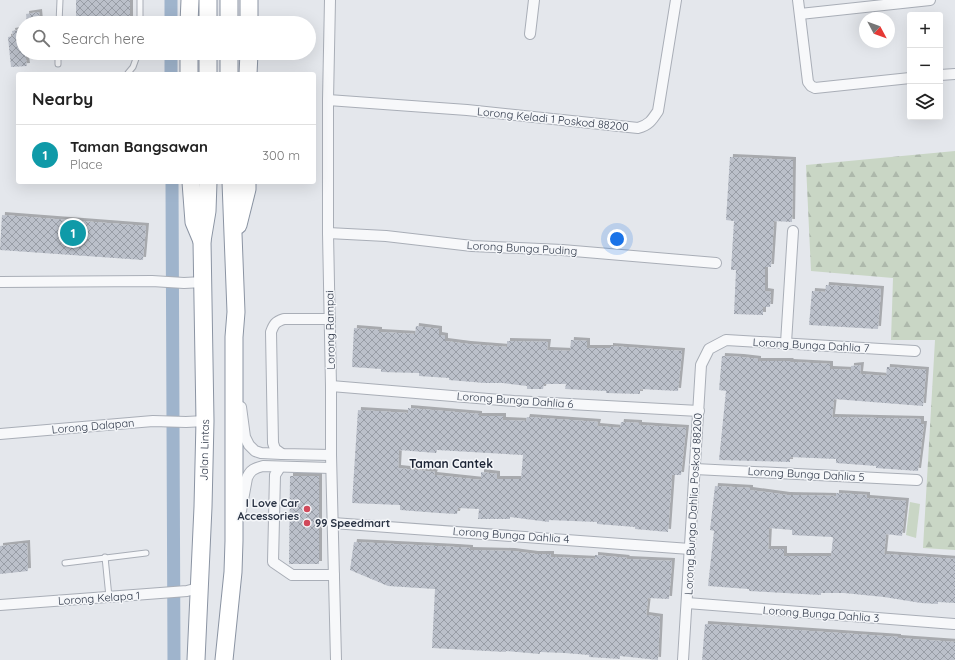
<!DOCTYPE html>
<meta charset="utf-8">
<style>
body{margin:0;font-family:Quicksand,sans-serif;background:#f6f6f6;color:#222}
.controls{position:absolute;right:12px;top:12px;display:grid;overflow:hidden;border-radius:4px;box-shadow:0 4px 16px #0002}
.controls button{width:36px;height:36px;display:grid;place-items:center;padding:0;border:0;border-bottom:1px solid #e0e0e0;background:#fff;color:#222;font:20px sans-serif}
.compass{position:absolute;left:859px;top:12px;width:36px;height:36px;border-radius:50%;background:#fff;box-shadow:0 4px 16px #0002;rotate:131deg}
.you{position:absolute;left:617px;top:239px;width:14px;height:14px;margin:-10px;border:3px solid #fff;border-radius:50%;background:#1a73e8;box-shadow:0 0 0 6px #1a73e833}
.badge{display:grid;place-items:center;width:26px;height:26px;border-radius:50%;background:#0b8043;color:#fff;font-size:13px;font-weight:700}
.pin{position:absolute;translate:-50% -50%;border:2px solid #fff;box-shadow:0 1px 4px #0006}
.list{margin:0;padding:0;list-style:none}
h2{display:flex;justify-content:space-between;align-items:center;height:52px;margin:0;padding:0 16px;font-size:17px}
h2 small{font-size:13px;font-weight:400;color:#767676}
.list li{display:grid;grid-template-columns:26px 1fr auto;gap:12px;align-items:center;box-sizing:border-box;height:60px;padding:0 16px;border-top:1px solid #e0e0e0}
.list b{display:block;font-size:15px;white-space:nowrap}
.list p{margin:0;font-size:13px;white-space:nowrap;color:#767676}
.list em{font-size:13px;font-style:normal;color:#767676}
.icon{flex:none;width:22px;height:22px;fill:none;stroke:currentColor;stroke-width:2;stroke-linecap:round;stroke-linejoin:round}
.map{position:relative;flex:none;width:955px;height:660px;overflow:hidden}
.search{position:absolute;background:#fff;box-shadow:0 4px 16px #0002;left:16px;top:16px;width:300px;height:44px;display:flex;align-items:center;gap:10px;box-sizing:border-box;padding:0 14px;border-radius:22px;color:#767676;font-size:15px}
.panel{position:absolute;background:#fff;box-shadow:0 4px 16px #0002;left:16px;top:72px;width:300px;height:112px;border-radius:4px}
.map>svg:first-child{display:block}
.forest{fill:url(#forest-firs)}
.green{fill:#c9d6c5}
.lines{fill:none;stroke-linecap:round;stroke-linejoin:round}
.canal{stroke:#9fb4cc;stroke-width:13}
.building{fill:url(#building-cross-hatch);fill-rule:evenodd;filter:url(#shadow)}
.service-casing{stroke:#a9aeb7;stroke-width:7}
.minor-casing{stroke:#a9aeb7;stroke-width:12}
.trunk-casing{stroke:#8b94a3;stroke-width:19}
.service{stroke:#f7f8fa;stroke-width:5}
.minor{stroke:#f7f8fa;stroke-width:10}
.trunk{stroke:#fff;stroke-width:17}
.poi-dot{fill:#d1495b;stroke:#f4f6f9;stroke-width:1.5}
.labels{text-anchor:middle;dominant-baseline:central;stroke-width:3;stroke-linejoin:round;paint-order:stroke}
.street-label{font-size:11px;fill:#2b3445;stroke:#f4f6f9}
.poi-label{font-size:11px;font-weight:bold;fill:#2b3445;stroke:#f4f6f9;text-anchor:end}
.neighbourhood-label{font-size:12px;font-weight:bold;fill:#1d2536;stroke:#f4f6f9}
</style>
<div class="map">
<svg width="955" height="660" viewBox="0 0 955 660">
<defs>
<pattern id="forest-firs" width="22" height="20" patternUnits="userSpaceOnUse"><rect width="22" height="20" fill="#c9d6c5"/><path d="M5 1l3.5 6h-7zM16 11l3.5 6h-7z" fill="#adb8ab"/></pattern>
<pattern id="building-cross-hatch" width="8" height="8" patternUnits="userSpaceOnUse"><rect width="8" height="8" fill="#bbc0ca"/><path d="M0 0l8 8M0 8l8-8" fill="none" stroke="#989da6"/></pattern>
<filter id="shadow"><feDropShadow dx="3" dy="-3" stdDeviation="0" flood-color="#0004"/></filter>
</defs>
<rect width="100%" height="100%" fill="#e4e7ec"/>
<polygon class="forest" points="955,151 955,550 923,548 935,340 891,340 893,278 811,271 806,165"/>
<polygon class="green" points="910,502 920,504 916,538 906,535"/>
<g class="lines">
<g class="canal">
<polyline points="171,0 171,23"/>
<polyline points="171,53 171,74"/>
<polyline points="172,182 174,660"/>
</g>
</g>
<g class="building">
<rect x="76" y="0" width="54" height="23"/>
<polygon points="39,12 40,23 27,23 26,14"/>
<polygon points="22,29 23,53 25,53 27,66 11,67 8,37 13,36 12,31"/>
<polygon points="730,157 793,160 792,222 774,221 771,267 765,267 765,291 771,292 770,307 763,307 763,315 734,314 736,270 731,270 734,221 726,220"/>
<polygon points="2,215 146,226 143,260 0,250"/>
<polygon points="826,285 881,289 878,329 809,325 812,291 825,292"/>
<polygon points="416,326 439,329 439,335 445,336 445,341 468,344 507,347 507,341 548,342 547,350 570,351 571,340 587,341 587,348 610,348 610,346 682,351 678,391 640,389 640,394 606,393 606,391 565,389 566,384 544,384 543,389 527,389 527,386 503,383 485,383 449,380 449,378 419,376 419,373 381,372 381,369 352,367 354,328 379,330 379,332 415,334"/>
<polygon points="722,356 741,357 758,359 758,361 791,361 790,362 830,364 830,369 851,370 851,366 861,365 860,374 886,376 887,367 926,370 923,406 834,399 832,417 921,419 921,424 924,424 918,471 876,468 876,466 836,463 836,459 790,457 790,462 719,460 726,391 719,390"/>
<path d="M408,408L479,414V416H503V420L526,421L527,417L598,422L597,426L620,428L621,422L639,423V425L686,428L681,475H672L668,532L635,529V527L597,524V522L549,520V522L510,517V519H478L479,509L458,508L457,514L439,513L400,510V505L352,503L358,410L408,413ZM399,450L436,453L437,450L523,455L521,479H497V474L481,472V480L434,475L435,472L398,468Z"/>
<polygon points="290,476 319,476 319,564 289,564"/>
<path d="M715,486L750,488V490L787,495L836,496V493L867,495V498L906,501L902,536L886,534L884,554L955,559V603L938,602V604L921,603L884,597L844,593H821V595L749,591V589L708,586L714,531L710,530ZM769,528L792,530V535L832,537L833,538L831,556H784V549H768Z"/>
<polygon points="354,542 455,547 470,548 470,550 512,551 535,554 551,554 551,557 595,559 595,555 627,558 626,559 672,561 669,599 648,598 646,615 660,617 658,660 620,656 620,659 589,657 589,655 565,653 540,652 540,654 506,651 506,652 432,648 435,589 388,586 350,570"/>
<polygon points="27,543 28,571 0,574 0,546"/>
<polygon points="705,624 898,637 898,638 955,642 955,660 702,660"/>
</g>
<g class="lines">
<g class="service-casing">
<g id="service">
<polyline points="59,23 60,0"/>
<polyline points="140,23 140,0"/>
<polyline points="58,64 58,53"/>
<polyline points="128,73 133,67 138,53"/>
<polyline points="105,557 109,597"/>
<polyline points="65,563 146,553"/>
</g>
</g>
<g class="minor-casing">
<g id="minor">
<polyline points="330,0 328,100 328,233 331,386 331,455 336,660"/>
<polyline points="798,0 808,82 811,86 815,88 910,78"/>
<polyline points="800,14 930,0"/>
<polyline points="530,34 534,0"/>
<polyline points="940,75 955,74"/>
<path d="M328,100L467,110L638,128C649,125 652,120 658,111L676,0"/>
<polyline points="328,233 386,236 472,246 562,250 716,263"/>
<polyline points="0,282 152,281 184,283 203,282"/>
<polyline points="786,343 793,231"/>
<polyline points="331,386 514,401 699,411"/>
<polyline points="241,407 245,437 249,445 255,451 261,453 282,454 331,455"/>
<polyline points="0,434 153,421 186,422 205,421"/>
<path d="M282,454L275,449L273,443L271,332C274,324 275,322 284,319H330"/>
<polyline points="280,467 275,475 273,562 292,575 334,575"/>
<polyline points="695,469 917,480"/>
<path d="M241,511L247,478C250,470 255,468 263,466L331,468"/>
<polyline points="333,523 690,549"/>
<polyline points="687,603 954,624"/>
<polyline points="0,605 187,591 198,588"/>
<polyline points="683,660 701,365 709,349 726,340 915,351"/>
</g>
</g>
<g class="trunk-casing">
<g id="trunk">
<polyline points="208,0 208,23"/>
<polyline points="229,0 229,23"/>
<polyline points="189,23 190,0"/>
<polyline points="249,23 249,0"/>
<polyline points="189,53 189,74"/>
<polyline points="208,53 208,74"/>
<polyline points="229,53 229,74"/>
<polyline points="248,74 249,53"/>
<polyline points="191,182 194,222 202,241"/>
<polyline points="238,225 247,189 247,182"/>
<path id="s1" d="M196,660L203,507L205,421L202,241L207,211L208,182"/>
<polyline points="224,660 233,572 234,541 234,337 236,312 231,182"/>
</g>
</g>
<use href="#service" class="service"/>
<use href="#minor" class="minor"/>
<use href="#trunk" class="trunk"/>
</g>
<g class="poi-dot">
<circle cx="307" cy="509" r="4"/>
<circle cx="307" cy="523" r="4"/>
</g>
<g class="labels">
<g class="street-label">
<text transform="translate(553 119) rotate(6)">Lorong Keladi 1 Poskod 88200</text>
<text transform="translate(522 248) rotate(3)">Lorong Bunga Puding</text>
<text transform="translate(330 330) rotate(-91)">Lorong Rampai</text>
<text transform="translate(811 345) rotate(3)">Lorong Bunga Dahlia 7</text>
<text transform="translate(515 400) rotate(4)">Lorong Bunga Dahlia 6</text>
<text transform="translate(93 426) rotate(-5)">Lorong Dalapan</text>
<text stroke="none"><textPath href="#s1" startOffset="210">Jalan Lintas</textPath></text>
<text transform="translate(806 474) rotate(3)">Lorong Bunga Dahlia 5</text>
<text transform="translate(693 504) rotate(-87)">Lorong Bunga Dahlia Poskod 88200</text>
<text transform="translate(511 535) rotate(4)">Lorong Bunga Dahlia 4</text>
<text transform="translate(99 598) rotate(-4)">Lorong Kelapa 1</text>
<text transform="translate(821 614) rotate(4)">Lorong Bunga Dahlia 3</text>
</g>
<g class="poi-label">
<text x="299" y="503">I Love Car<tspan x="299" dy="13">Accessories</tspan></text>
<text x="315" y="523" text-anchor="start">99 Speedmart</text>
</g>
<g class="neighbourhood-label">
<text x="451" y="463">Taman Cantek</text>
</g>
</g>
</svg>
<div class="controls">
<button>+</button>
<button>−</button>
<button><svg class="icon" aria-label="layers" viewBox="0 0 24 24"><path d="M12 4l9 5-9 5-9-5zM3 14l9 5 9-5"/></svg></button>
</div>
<svg class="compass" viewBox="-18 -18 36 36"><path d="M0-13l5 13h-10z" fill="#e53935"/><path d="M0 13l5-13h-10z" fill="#767676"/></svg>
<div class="you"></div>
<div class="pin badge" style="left:73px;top:233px;background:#0f9aa8">1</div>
<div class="search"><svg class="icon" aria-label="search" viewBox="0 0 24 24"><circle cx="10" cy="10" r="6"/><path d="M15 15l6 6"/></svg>Search here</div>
<section class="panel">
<h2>Nearby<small></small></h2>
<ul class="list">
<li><span class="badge" style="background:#0f9aa8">1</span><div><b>Taman Bangsawan</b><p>Place</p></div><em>300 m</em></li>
</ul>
</section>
</div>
